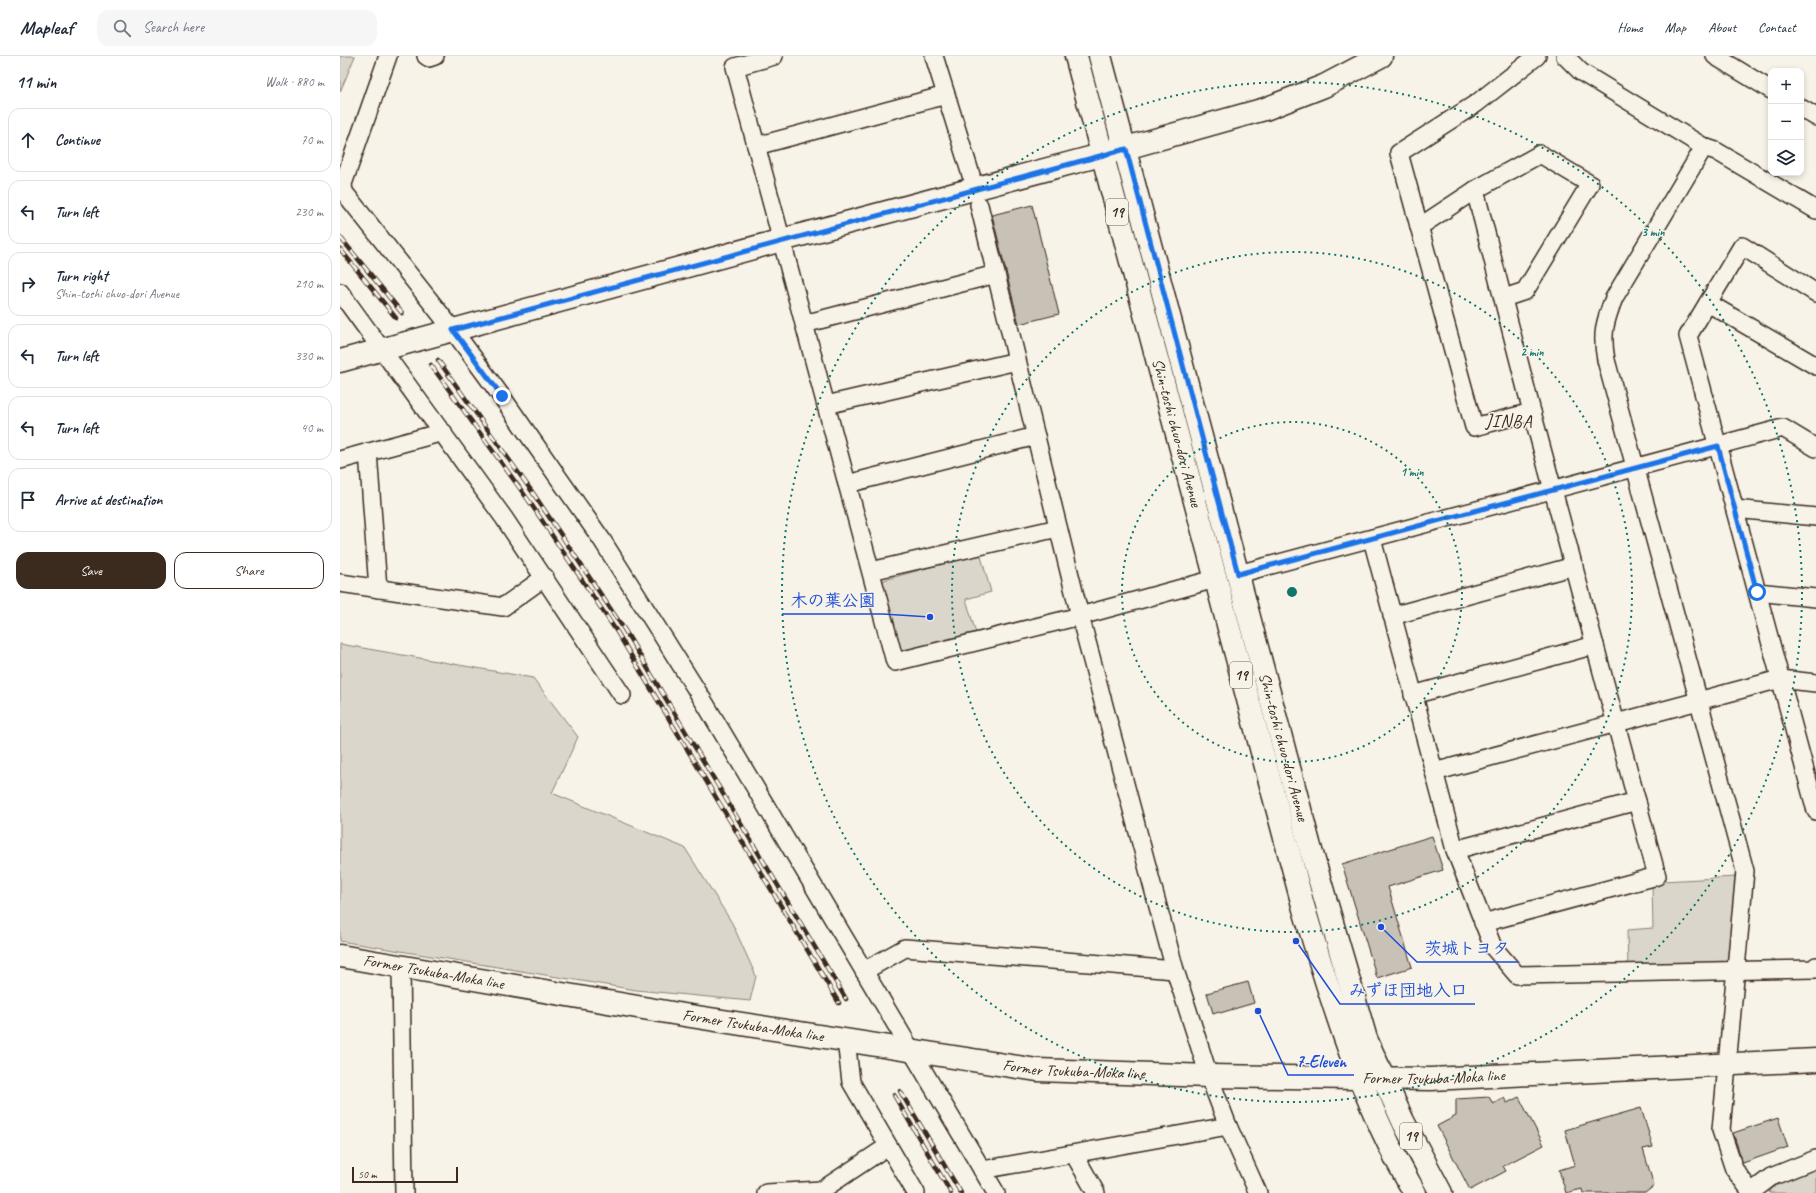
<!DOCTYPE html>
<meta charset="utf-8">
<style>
body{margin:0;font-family:Caveat,"Klee One",sans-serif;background:#f6f6f7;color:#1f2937}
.controls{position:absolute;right:12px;top:12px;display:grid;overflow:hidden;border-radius:8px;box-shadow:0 2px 6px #0003}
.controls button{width:36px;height:36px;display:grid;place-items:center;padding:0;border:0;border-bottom:1px solid #e0e1e3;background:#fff;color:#1f2937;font:20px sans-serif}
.scale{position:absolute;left:12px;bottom:10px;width:106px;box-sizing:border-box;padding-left:4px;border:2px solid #3b2a1e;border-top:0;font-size:11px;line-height:14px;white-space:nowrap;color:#3b2a1e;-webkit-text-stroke:3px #f7f3e8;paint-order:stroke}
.stop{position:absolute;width:12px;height:12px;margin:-9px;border:3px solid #1a73e8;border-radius:50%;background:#fff}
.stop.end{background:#1a73e8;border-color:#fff;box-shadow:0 1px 4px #0008}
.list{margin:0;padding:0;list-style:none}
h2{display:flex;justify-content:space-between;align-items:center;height:52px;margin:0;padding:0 16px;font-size:17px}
h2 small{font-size:13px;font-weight:400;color:#747a83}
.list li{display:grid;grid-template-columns:26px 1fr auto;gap:12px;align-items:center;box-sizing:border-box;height:64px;margin:0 8px 8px;padding:0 8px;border:1px solid #e0e1e3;border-radius:12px}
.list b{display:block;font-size:15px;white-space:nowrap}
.list p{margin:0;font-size:13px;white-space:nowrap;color:#747a83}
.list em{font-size:13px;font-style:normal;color:#747a83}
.actions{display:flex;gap:8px;padding:12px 16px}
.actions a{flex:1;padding:9px 0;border:1px solid #3b2a1e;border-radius:12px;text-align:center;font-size:14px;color:#3b2a1e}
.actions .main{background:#3b2a1e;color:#fff}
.icon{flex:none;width:22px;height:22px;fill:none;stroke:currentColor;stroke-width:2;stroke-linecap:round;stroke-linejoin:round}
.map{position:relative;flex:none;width:1476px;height:1137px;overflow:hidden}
header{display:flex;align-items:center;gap:24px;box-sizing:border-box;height:56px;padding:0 20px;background:#fff;border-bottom:1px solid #e0e1e3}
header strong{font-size:19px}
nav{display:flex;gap:22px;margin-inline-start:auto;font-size:14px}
.search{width:280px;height:36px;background:#f6f6f7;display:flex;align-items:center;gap:10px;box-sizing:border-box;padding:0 14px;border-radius:12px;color:#747a83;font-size:15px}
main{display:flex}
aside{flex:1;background:#fff}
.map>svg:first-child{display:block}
.green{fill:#dbd6cb;stroke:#8b8074}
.building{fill:#c8c1b6;stroke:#3b2a1e}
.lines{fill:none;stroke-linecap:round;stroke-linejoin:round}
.street-casing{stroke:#3b2a1e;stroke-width:20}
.secondary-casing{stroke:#3b2a1e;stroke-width:25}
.primary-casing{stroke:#3b2a1e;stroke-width:25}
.street{stroke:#f7f3e8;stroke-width:17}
.secondary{stroke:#f7f3e8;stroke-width:22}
.primary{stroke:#f7f3e8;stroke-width:22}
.rail-casing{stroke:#3b2a1e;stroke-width:4.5}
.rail{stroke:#f7f3e8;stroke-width:3;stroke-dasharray:9;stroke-linecap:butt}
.route{stroke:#1a73e8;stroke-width:5}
.ring{fill:none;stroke:#0f766e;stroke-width:2;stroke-dasharray:2 4}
.labels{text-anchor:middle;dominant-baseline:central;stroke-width:3;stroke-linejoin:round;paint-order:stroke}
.shield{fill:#f7f3e8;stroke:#73665b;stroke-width:1}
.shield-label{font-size:15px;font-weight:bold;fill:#3b2a1e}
.street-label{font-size:16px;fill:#3b2a1e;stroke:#f7f3e8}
.quarter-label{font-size:18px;letter-spacing:1px;fill:#3b2a1e;stroke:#f7f3e8}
.centre{fill:#0f766e;stroke:#f7f3e8;stroke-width:2}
.ring-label{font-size:12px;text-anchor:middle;font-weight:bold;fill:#0f766e;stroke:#f7f3e8;stroke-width:3;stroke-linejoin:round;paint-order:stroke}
.leader{fill:none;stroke:#1d4ed8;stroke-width:1.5}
.callout-dot{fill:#1d4ed8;stroke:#f7f3e8;stroke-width:1.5}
.callout-label{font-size:17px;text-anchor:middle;font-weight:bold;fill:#1d4ed8;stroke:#f7f3e8;stroke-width:3;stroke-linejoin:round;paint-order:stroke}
</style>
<header>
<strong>Mapleaf</strong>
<div class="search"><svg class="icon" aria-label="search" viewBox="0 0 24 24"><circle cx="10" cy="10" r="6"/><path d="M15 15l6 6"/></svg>Search here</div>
<nav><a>Home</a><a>Map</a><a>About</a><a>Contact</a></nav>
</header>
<main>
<aside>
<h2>11 min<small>Walk · 880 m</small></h2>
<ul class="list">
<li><svg class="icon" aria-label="ahead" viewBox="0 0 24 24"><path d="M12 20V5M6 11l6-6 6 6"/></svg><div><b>Continue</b></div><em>70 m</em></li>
<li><svg class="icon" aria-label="left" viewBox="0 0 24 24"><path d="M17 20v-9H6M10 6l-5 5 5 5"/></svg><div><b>Turn left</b></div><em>230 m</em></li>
<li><svg class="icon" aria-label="right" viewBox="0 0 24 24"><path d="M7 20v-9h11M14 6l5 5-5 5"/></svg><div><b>Turn right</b><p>Shin-toshi chuo-dori Avenue</p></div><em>210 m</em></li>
<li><svg class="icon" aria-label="left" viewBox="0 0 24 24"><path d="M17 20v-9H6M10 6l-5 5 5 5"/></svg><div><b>Turn left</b></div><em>330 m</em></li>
<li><svg class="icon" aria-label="left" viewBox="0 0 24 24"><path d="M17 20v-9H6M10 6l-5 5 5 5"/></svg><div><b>Turn left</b></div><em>40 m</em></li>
<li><svg class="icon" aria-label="arrive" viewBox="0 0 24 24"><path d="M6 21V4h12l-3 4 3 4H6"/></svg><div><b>Arrive at destination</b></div></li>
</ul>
<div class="actions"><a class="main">Save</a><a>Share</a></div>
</aside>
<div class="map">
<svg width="1476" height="1137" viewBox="0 0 1476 1137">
<rect width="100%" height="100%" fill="#f7f3e8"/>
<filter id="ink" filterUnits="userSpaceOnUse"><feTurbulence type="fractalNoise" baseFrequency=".025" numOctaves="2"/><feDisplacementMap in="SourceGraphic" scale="8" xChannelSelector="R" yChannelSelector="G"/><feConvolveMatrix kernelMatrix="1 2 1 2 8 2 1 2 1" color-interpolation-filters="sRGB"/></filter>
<g filter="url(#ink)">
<g class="green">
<polygon points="0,0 15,0 0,36"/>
<polygon points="640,497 651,536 626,543 637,581 564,600 558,596 540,529 544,524"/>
<polygon points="0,588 193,622 238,681 212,737 345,792 392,867 416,920 410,945 296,934 0,885"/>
<polygon points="1396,821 1389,904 1383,909 1288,911 1287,874 1313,872 1312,829 1323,825"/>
<polygon points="1476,1111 1476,1137 1429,1137 1430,1134 1449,1121"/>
</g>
<g class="building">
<polygon points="692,149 719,258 679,268 652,159"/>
<polygon points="1092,780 1103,814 1048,831 1072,911 1037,922 1002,808"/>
<polygon points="908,926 914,947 880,957 879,955 873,957 867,937"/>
<polygon points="1149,1041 1153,1048 1164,1042 1167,1047 1179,1041 1204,1089 1163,1110 1166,1115 1130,1134 1097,1070 1116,1060 1116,1043"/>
<polygon points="1301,1052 1313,1091 1303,1093 1314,1130 1305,1137 1243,1137 1242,1133 1226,1137 1219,1114 1235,1109 1225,1074"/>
<polygon points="1438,1062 1448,1091 1403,1107 1393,1077"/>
</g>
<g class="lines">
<g class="street-casing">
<g id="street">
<polyline points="48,0 3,128 4,136 113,274 162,341 262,484 366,649 656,1137"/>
<polyline points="86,0 89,2 95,0"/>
<polyline points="434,0 395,11 555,606 740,560 835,914 869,1020 888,1070 642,1114"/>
<polyline points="594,0 631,119"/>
<path d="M1225,0L1241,16L1364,91L1274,242C1265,265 1261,278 1266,304L1405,815L1381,1074L1394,1113L1412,1137"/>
<polyline points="1375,0 1431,34"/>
<polyline points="1461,52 1476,61"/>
<polyline points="416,90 606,39"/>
<polyline points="1364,91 1376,95 1476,154"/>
<polyline points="1135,134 1192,356 1317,820 1143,867"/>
<polyline points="639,149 740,560 875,523"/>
<polyline points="1079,171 1135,134 1200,98 1250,128 1185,235 1164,242"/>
<polyline points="0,236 164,462 282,639"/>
<polyline points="1476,237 1402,190 1348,280 1476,755"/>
<polyline points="1368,247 1476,310"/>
<polyline points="464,268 656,218"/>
<polyline points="486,349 677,305"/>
<polyline points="1192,356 1134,371 1059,97 1137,47 1197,0"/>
<polyline points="28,396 38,533"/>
<polyline points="0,404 103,376"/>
<polyline points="507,428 696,380"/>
<polyline points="1395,453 1476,461"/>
<polyline points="1032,483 1115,794 1153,891 1177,919 1476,913 1476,910"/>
<polyline points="531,515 718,472"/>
<polyline points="898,518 1443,372 1476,392"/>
<polyline points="0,527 163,551 205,521"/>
<polyline points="1417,536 1476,542"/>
<polyline points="1052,560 1234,510"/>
<polyline points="1073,639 1255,589"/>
<polyline points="1094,716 1440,623 1476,627"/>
<polyline points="1115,794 1297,745"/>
<polyline points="61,909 64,1137"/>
<polyline points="524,915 565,892 835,914"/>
<polyline points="506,984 511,1026 576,1137"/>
<polyline points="888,1070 918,1137"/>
<polyline points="734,1098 756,1137"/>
<polyline points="426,1137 482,1134 548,1090"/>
<polyline points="1410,1137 1431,1121 1476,1103"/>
</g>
</g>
<g class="secondary-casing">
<g id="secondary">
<polyline points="0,305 442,184 761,99 925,53 984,30 1041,0"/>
<path id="s1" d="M0,900L344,959L697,1014L869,1020L1091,1023L1476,1004"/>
</g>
</g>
<g class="primary-casing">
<g id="primary">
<path id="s2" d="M736,0L964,853C993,950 1023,1049 1075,1137"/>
<path id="s3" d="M760,0L970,791L1026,983L1063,1065L1101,1137"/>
</g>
</g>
<use href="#street" class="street"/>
<use href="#secondary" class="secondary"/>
<use href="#primary" class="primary"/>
<g class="rail-casing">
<g id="rail">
<polyline points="0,181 62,257"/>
<polyline points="0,193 56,262"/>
<polyline points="98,304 193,437 284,573 506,943"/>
<polyline points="91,309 189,445 277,576 499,947"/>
<polyline points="560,1035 621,1137"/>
<polyline points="554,1039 611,1137"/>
</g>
</g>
<use href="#rail" class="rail"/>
</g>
</g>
<g class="lines" filter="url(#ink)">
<polyline class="route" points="162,340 113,274 786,93 898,518 1378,390 1417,536"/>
</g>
<g class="ring">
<circle cx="952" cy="536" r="170"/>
<circle cx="952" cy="536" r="340"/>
<circle cx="952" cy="536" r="510"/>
</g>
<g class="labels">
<g class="shield">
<rect x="766" y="143" width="22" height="26" rx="3"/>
<rect x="890" y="606" width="22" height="26" rx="3"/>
<rect x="1060" y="1067" width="22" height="26" rx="3"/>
</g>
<g class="shield-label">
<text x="777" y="156">19</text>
<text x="901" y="619">19</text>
<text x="1071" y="1080">19</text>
</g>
<g class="street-label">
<text stroke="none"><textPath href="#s2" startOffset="390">Shin-toshi chuo-dori Avenue</textPath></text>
<text stroke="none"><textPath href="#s3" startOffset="715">Shin-toshi chuo-dori Avenue</textPath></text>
<text stroke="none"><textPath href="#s1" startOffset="95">Former Tsukuba-Moka line</textPath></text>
<text stroke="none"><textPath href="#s1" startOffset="419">Former Tsukuba-Moka line</textPath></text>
<text stroke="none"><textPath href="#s1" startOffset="743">Former Tsukuba-Moka line</textPath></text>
<text stroke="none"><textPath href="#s1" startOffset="1103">Former Tsukuba-Moka line</textPath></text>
</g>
<g class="quarter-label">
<text x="1169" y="365">JINBA</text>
</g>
</g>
<circle cx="952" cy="536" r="6" class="centre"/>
<g class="ring-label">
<text x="1313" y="180">3 min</text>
<text x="1192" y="300">2 min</text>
<text x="1072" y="420">1 min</text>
</g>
<path class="leader" d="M590 561L543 558H442M1041 871L1077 906H1178M956 885L1000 948H1135M918 955L948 1019H1014"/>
<g class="callout-dot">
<circle cx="590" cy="561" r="4"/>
<circle cx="1041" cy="871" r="4"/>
<circle cx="956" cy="885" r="4"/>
<circle cx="918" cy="955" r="4"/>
</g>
<g class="callout-label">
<text x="493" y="550">木の葉公園</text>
<text x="1127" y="898">茨城トヨタ</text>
<text x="1068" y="940">みずほ団地入口</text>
<text x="981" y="1011">7-Eleven</text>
</g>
</svg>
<div class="controls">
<button>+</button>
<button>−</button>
<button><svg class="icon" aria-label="layers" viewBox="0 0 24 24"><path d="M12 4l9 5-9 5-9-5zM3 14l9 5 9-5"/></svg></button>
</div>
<div class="scale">50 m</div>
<div class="stop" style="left:1417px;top:536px"></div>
<div class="stop end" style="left:162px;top:340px"></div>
</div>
</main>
